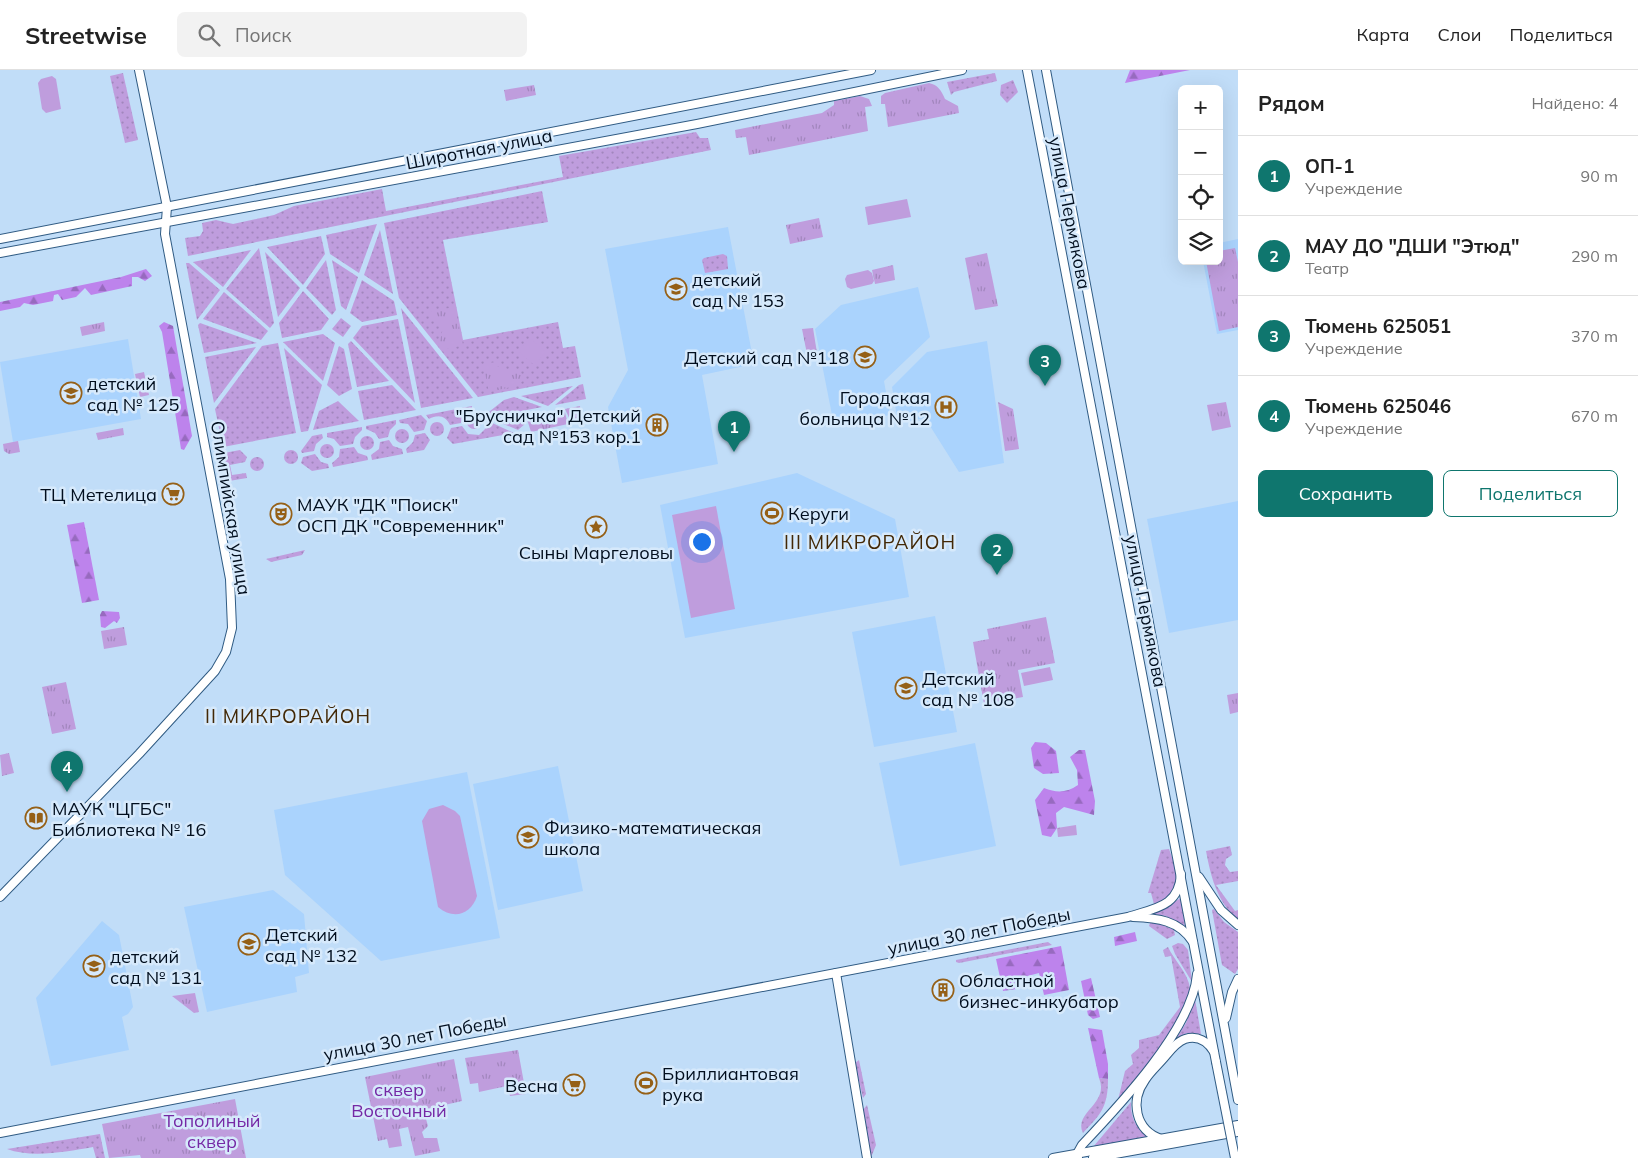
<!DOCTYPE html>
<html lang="ru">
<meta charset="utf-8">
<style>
body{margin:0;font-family:Mulish,sans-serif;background:#f2f2f2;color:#222}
.controls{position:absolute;right:15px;top:15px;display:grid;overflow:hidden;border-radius:8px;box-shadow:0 5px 20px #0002}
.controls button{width:45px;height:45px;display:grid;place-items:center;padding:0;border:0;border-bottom:1px solid #e0e0e0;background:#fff;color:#222;font:25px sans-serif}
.you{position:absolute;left:701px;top:471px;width:18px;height:18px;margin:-12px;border:4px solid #fff;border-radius:50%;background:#1a73e8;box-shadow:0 0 0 8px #1a73e833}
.badge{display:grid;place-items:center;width:32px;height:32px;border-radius:50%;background:#0f766e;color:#fff;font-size:16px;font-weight:700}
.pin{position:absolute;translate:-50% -41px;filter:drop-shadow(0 1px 2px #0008)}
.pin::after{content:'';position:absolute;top:26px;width:18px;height:15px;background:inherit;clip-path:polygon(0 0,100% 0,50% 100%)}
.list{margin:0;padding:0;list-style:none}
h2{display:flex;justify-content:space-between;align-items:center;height:65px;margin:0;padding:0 20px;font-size:21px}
h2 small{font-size:16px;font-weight:400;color:#767676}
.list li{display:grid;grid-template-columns:32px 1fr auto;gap:15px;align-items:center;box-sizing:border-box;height:80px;padding:0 20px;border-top:1px solid #e0e0e0}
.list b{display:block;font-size:19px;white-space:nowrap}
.list p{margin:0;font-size:16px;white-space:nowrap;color:#767676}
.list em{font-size:16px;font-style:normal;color:#767676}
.actions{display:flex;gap:10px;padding:15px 20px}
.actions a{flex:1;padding:11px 0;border:1px solid #0f766e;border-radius:8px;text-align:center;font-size:18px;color:#0f766e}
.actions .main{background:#0f766e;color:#fff}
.icon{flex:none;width:28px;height:28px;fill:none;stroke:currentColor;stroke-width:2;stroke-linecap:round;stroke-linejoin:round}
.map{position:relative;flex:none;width:1238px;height:1088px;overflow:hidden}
header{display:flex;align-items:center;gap:30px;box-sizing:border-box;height:70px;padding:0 25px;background:#fff;border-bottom:1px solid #e0e0e0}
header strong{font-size:24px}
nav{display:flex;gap:28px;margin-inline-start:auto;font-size:18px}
.search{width:350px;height:45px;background:#f2f2f2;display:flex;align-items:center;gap:12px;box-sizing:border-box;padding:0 18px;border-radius:8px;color:#767676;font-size:19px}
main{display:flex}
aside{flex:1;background:#fff}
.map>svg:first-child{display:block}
.built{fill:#aad3fd}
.grass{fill:url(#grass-dots)}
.forest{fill:url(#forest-firs)}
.park{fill:url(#park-tufts)}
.garden{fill:#bf9ddd}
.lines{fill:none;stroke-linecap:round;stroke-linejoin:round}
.secondary-casing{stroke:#305b83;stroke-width:10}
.secondary{stroke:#fff;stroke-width:8}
.secondary-bridge-casing{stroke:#305b83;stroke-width:10;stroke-linecap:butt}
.secondary-bridge{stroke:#fff;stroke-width:8}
.labels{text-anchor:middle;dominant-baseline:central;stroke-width:5;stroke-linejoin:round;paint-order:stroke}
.street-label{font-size:18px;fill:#010e1e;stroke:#d6e9fb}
.poi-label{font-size:18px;fill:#010e1e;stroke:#d6e9fb;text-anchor:start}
.park-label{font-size:18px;fill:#7529a5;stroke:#d6e9fb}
.neighbourhood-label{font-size:19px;letter-spacing:1px;fill:#422806;stroke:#d6e9fb}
</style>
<header>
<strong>Streetwise</strong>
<div class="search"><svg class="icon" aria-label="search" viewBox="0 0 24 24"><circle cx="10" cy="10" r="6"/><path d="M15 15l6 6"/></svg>Поиск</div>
<nav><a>Карта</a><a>Слои</a><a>Поделиться</a></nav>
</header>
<main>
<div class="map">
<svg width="1238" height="1088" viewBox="0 0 1238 1088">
<defs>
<pattern id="grass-dots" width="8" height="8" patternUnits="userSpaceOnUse" patternTransform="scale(1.25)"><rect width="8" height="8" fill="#bf9ddd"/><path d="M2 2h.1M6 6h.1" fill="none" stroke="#a286bd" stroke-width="1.8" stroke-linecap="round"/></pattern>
<pattern id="forest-firs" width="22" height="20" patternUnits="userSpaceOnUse" patternTransform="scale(1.25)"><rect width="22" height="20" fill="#bd83ec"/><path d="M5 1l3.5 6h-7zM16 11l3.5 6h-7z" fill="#976abf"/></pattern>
<pattern id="park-tufts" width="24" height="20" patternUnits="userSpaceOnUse" patternTransform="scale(1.25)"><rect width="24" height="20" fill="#bf9ddd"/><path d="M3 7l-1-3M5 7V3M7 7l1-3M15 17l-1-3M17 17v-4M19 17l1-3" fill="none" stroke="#a286bd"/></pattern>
</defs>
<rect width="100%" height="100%" fill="#c1ddf8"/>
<g class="built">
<polygon points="728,157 754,294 702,305 718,394 622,413 608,337 628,300 605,179"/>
<polygon points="1238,169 1238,260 1217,264 1203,191 1219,191 1219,173"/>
<polygon points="918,217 930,267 884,311 890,345 834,355 815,259 841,235"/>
<polygon points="128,269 141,349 13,372 0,292"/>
<polygon points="987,271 1004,393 959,402 925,348 898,353 892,317 927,282"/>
<polygon points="797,403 895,449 909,527 685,568 660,435"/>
<polygon points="1238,431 1238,550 1169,563 1147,449"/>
<polygon points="935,546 957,662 874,677 852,562"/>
<polygon points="975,673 996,776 900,796 879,693"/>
<polygon points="558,696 583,821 498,840 473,714"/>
<polygon points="467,702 500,868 381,891 285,805 274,740"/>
<polygon points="273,820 304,844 309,903 295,907 297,922 207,942 184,837"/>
<polygon points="102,851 119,865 133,937 128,944 122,947 129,980 51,996 36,928"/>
</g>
<g class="grass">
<polygon points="123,3 138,70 125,73 110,6"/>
<polygon points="995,3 997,11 954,22 951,25 947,12"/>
<polygon points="1013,10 1018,22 1007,33 1000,25 1001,15"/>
<polygon points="696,62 700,68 708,68 711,80 188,186 185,168 200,166 203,161 202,153 216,150 233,154 274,145 294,136 382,119 386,141 563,107 559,86"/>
<polygon points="542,121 548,152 443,170 463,270 558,252 563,278 575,276 581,307 478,327 399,228 384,153"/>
<polygon points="377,154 359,203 330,184 326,165"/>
<polygon points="380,160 393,224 364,205"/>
<polygon points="321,166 325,184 303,215 267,177"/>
<polygon points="259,178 274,253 270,258 226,219"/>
<polygon points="251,180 223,217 193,192"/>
<polygon points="265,182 300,218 278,247"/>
<polygon points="723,184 727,186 728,199 705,203 702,190 704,188"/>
<polygon points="326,190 336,240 332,245 306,218"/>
<polygon points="332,190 358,207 346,240 341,236"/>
<polygon points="186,193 189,193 220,220 197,250"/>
<polygon points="362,210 394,231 397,245 362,252 350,243"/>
<polygon points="303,221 329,249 321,260 282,268 279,253"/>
<polygon points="224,222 268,261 261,270 203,249"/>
<polygon points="401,238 473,328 421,338"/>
<polygon points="341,248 351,256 343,267 332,259"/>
<polygon points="398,249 415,333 353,268 362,256"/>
<polygon points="200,253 257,273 204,283 198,255"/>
<polygon points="323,264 335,273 323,311 283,272"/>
<polygon points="351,271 389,311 357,317 348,274"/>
<polygon points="278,273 296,363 223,377 215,339 262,276"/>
<polygon points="339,276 344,279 352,319 339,326 327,315"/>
<polygon points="256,277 214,333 205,287"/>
<polygon points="284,278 322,315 308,361 301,362"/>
<polygon points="583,314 586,329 555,335 579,315"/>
<polygon points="392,315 416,340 364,350 358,321"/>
<polygon points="573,316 548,336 521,326"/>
<polygon points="514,327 542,337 487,348 485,345 504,330"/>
<polygon points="338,331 359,351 313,360 319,341"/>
<path d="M472,336V339L462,346L461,353L450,355C446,346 438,344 429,349L426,345Z"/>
<polygon points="580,336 582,352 572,354 565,339"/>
<circle cx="474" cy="352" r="7"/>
<polygon points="421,345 427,351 424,360 414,362 408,354 400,353 399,350"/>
<polygon points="523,345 526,353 518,360 494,350"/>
<polygon points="396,350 396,354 390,360 388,367 379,369 375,363 366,359 366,356"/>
<polygon points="488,351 514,363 453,374 447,368 451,358 462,356 468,364 479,365 486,358"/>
<circle cx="437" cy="359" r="7"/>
<polygon points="362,357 362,360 355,367 353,374 340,376 334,369 327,367 327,363"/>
<circle cx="402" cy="366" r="7"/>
<polygon points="425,363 430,370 424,380 407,383 406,379 413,372 415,365"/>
<polygon points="322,364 323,368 316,374 314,381 302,383 301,381 312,366"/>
<circle cx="367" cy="373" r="7"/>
<polygon points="389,370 393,376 402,379 403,384 372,390 371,385 379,379 380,372"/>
<circle cx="327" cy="381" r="7"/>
<polygon points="354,377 358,383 367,386 368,390 333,397 332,393 339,387 340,379"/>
<circle cx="291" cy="387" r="7"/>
<polygon points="240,380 247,387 245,392 230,395 232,405 246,403 247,408 229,411 224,383"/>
<polygon points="315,384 321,392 328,394 329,398 312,401 301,393 303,387"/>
<circle cx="257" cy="394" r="7"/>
<polygon points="305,480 302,485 271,492 266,489"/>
<path d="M1230,776L1232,785L1226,789L1225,795L1230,802L1238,801V811L1216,815L1235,841L1238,840V850C1217,832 1211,807 1206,781Z"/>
<path d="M1169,779C1178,803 1185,824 1154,834L1151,823H1148L1161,780Z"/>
<polygon points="1181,828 1185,856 1166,846 1153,844"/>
<polygon points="1214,839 1224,852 1238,862 1238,899 1235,904 1222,895 1212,840"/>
<polygon points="1150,853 1158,853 1174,860 1175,865 1167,869 1149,856"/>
<polygon points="1048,872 1052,875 959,893 956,892 956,890"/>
<polygon points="1178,873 1183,874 1188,880 1192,912 1175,884 1172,876"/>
<path d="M1168,877C1174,890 1188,903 1190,918C1193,939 1135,1017 1118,1030L1125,1001L1133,994L1131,985L1139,978V970L1159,965L1180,937L1171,886L1165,887L1163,880Z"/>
<polygon points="1195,929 1201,964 1187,963 1176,969 1186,953"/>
<polygon points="859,990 866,1024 863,1028 855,993"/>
<path d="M1099,1008L1108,1009C1108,1037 1101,1044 1083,1063C1073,1042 1110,1034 1099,1008Z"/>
<path d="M1131,1032C1130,1047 1136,1059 1149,1068L1093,1077Z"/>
<polygon points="867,1035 876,1075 872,1085 869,1087 863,1040"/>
<path d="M100,1064L105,1088H96L93,1077C66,1082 31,1088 7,1079Z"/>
</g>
<g class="forest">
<polygon points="1130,0 1190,0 1125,13"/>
<polygon points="146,199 152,206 145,211 138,207 132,207 132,216 91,225 85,218 76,227 62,230 58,224 54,225 53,231 33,235 24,233 20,237 0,241 0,232 121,207"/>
<polygon points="164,252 173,256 192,366 184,380 181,379 162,262 159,256"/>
<polygon points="84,452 99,530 82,533 67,455"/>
<polygon points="102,541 119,542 120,548 117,553 114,551 105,558 101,557 100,545"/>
<polygon points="1035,672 1046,673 1056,681 1059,703 1043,704 1034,698 1031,678"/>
<path d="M1079,680H1085L1095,731L1094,745L1064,737L1056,743L1057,758L1051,767L1042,765L1035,730L1044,718C1057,723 1066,723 1078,715L1077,700L1070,687Z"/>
<polygon points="1135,862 1137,871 1115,876 1114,867"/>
<polygon points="1061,876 1069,920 1044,925 1039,903 1020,908 1022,918 1003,921 996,889"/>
<polygon points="1091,908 1100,947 1093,949 1088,945 1081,911"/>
<polygon points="1088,958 1102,960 1108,994 1108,1009 1099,1008"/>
</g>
<g class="park">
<path d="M929,13C938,15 941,20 945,29L958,36L959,43L888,57L885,34H881V26L885,23Z"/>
<polygon points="534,15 536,25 506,31 504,20"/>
<polygon points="860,26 869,29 872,36 865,37 868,61 749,85 746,67 736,68 735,60 822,43 834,35 834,31"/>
<polygon points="819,148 823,167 790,174 786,155"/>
<polygon points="1235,178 1238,192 1238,257 1219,261 1206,191 1219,191 1219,181"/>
<polygon points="987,183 998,236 975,240 965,188"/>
<polygon points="893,195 895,210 875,214 872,200"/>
<polygon points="455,237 463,275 443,280 439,275 443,258 427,242"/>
<polygon points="104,252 105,261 82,266 80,257"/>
<polygon points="813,258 817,283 807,284 802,259"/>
<polygon points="496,292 497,296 509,302 517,299 525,309 516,316 489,322 483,294"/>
<polygon points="144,302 149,325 140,327 135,304"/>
<polygon points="998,332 1013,339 1019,379 1005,381"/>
<polygon points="1226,332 1231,357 1212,361 1207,335"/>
<polygon points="564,339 568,354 531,362 526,346"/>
<polygon points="123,358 124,365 98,370 96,363"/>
<polygon points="18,371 20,382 9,384 4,381 3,374"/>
<polygon points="1046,547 1055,593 1018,600 1023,627 984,634 973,572 989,569 987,559"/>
<polygon points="124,557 127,575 104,579 101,561"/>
<polygon points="66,612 76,659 52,664 42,617"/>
<polygon points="1238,623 1238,642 1230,644 1227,625"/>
<polygon points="9,683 14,703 2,706 0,685"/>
<polygon points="1076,755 1077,765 1058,767 1057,758"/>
<polygon points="195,923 199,942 194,943 172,926"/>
<polygon points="518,980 526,1024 510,1026 507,1016 479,1022 478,1013 470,1014 465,988"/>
<polygon points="454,989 462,1031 427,1039 424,1042 428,1056 422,1062 424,1068 437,1068 440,1081 415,1086 408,1057 399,1059 402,1076 389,1078 387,1069 378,1071 365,1007"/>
<polygon points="235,1029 246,1088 141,1088 140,1085 109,1088 102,1054"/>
</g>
<g class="garden">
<polygon points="52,6 56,9 61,39 46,43 42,39 38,13 41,9"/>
<polygon points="907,129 911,147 868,155 865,137"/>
<polygon points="868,200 872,203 874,211 872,214 851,219 847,217 845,209 847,205"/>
<polygon points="530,268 546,282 534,295 518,281"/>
<polygon points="716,436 735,539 691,548 672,445"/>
<polygon points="1050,597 1053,610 1024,616 1021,603"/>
<path d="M443,735L455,741L460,746L477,826C471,845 453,850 438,837L422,751L429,739Z"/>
</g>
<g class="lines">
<g class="secondary-casing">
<g id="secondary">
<polyline points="1027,0 1216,992"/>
<polyline points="1046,0 1238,1030"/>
<polyline points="0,169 871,0"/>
<polyline points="0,183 697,54 962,0"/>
<polyline points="1199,807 1221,840 1238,855"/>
<polyline points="0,827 139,684 215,601 226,582 232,558 230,509 165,164 167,137 139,0"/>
<path d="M1133,847C1157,848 1179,850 1193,872"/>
<polyline points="836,903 867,1088"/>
<polyline points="1226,948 1232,922 1238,909"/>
<path d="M0,1063L1128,847C1155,838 1179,837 1181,804"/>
<path d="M1161,1069C1135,1060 1130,1031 1145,1010C1150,1002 1157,996 1163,989C1169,982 1176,972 1185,969C1198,965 1208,972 1214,982"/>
<polyline points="1053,1088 1238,1055"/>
<path d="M1078,1088L1077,1084L1082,1075C1119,1036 1193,958 1197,904"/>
<polyline points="1093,1088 1238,1062"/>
</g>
</g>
<use href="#secondary" class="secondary"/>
<g class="secondary-bridge-casing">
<polyline id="secondary-bridge" points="1216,992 1235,1088"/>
</g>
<use href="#secondary-bridge" class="secondary-bridge"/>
</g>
<defs>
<g id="school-ring" transform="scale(1.125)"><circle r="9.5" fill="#d6e9fb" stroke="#956017" stroke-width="1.5"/><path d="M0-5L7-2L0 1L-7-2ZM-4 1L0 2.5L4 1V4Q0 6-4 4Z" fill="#956017"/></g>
<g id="hospital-ring" transform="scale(1.125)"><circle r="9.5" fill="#d6e9fb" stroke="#956017" stroke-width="1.5"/><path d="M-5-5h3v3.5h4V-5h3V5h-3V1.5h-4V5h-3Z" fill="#956017"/></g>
<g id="building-ring" transform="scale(1.125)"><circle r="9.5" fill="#d6e9fb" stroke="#956017" stroke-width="1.5"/><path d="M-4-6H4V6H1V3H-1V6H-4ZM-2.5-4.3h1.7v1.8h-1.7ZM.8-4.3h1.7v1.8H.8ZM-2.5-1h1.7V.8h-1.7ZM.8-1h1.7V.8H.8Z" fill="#956017"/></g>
<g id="supermarket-ring" transform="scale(1.125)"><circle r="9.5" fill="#d6e9fb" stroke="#956017" stroke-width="1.5"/><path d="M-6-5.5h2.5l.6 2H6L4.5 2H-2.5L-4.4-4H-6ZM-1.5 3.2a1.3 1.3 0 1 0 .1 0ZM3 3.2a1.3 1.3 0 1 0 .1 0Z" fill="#956017"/></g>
<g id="stadium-ring" transform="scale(1.125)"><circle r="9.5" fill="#d6e9fb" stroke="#956017" stroke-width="1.5"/><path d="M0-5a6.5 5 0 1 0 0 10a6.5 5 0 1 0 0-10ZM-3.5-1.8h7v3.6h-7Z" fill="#956017"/></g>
<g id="theatre-ring" transform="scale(1.125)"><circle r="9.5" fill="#d6e9fb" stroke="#956017" stroke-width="1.5"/><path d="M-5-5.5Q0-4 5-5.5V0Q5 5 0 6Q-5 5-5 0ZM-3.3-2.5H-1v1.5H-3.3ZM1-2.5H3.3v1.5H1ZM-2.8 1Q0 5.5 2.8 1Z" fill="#956017"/></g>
<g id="sight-ring" transform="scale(1.125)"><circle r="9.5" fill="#d6e9fb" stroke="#956017" stroke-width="1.5"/><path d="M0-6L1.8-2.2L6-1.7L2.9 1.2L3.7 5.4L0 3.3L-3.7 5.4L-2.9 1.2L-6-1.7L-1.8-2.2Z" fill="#956017"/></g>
<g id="library-ring" transform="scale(1.125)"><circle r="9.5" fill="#d6e9fb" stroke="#956017" stroke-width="1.5"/><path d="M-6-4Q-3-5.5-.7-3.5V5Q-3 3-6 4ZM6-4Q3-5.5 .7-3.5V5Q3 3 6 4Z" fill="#956017"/></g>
</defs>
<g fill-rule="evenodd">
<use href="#school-ring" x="676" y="219"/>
<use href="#school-ring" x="865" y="287"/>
<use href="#school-ring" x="71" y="323"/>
<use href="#hospital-ring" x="946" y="337"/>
<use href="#building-ring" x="657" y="355"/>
<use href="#supermarket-ring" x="173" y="424"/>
<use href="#stadium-ring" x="772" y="443"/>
<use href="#theatre-ring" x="281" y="444"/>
<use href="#sight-ring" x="596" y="457"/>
<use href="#school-ring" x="906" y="618"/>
<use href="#library-ring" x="36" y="748"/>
<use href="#school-ring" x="528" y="767"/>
<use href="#school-ring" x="249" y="874"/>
<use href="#school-ring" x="94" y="896"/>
<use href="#building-ring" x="943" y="920"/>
<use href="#stadium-ring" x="646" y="1013"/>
<use href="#supermarket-ring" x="574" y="1015"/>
</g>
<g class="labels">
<g class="street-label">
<text transform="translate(479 79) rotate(-11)">Широтная улица</text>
<text transform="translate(1070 143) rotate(79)">улица Пермякова</text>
<text transform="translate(231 438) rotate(81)">Олимпийская улица</text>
<text transform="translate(1146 541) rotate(79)">улица Пермякова</text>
<text transform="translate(979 861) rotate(-11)">улица 30 лет Победы</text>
<text transform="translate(415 967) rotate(-11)">улица 30 лет Победы</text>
</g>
<g class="poi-label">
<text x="692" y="209">детский<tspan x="692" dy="21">сад № 153</tspan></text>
<text x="849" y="287" text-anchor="end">Детский сад №118</text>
<text x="87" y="313">детский<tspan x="87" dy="21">сад № 125</tspan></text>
<text x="930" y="327" text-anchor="end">Городская<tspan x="930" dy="21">больница №12</tspan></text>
<text x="641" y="345" text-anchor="end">"Брусничка" Детский<tspan x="641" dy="21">сад №153 кор.1</tspan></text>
<text x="157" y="424" text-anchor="end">ТЦ Метелица</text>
<text x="297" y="434">МАУК "ДК "Поиск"<tspan x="297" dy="21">ОСП ДК "Современник"</tspan></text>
<text x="788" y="443">Керуги</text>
<text x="596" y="482" text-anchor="middle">Сыны Маргеловы</text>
<text x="922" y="608">Детский<tspan x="922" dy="21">сад № 108</tspan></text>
<text x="52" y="738">МАУК "ЦГБС"<tspan x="52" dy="21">Библиотека № 16</tspan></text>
<text x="544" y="757">Физико-математическая<tspan x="544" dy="21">школа</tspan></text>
<text x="265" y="864">Детский<tspan x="265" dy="21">сад № 132</tspan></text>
<text x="110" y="886">детский<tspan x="110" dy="21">сад № 131</tspan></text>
<text x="959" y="910">Областной<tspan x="959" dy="21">бизнес-инкубатор</tspan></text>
<text x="662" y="1003">Бриллиантовая<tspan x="662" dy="21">рука</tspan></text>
<text x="558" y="1015" text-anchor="end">Весна</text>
</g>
<g class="park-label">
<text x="399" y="1019">сквер<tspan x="399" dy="21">Восточный</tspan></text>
<text x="212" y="1050">Тополиный<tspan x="212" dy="21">сквер</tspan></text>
</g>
<g class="neighbourhood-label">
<text x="870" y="472">III МИКРОРАЙОН</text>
<text x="288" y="646">II МИКРОРАЙОН</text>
</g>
</g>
</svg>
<div class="controls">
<button>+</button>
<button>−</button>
<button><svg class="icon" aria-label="locate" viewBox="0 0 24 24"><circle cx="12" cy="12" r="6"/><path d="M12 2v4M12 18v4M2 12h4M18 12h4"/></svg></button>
<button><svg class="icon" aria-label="layers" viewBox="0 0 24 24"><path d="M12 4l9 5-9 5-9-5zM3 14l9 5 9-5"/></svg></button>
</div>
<div class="you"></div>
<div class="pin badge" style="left:734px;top:382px">1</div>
<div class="pin badge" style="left:997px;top:505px">2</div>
<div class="pin badge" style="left:1045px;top:316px">3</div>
<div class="pin badge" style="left:67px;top:722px">4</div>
</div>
<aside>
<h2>Рядом<small>Найдено: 4</small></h2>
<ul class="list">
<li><span class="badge">1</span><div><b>ОП-1</b><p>Учреждение</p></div><em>90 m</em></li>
<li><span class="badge">2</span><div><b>МАУ ДО &quot;ДШИ &quot;Этюд&quot;</b><p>Театр</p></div><em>290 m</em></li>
<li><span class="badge">3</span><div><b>Тюмень 625051</b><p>Учреждение</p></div><em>370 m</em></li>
<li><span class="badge">4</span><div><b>Тюмень 625046</b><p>Учреждение</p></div><em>670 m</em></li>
</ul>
<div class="actions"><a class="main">Сохранить</a><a>Поделиться</a></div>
</aside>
</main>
